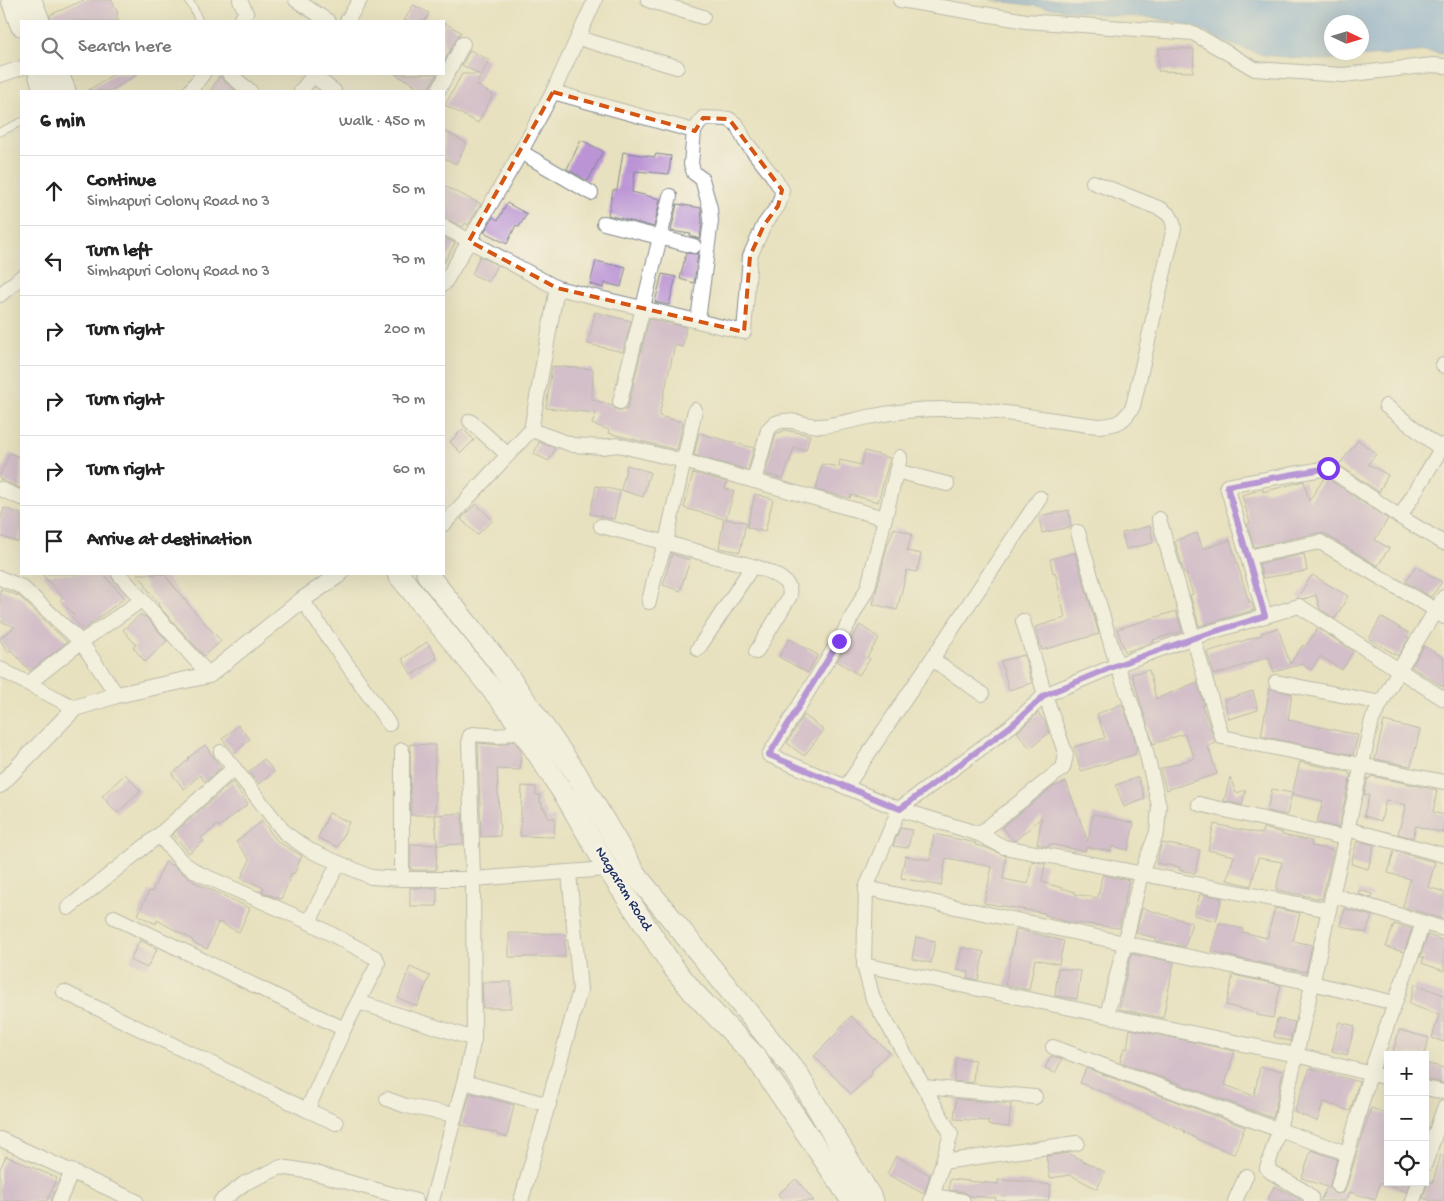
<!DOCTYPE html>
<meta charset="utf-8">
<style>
body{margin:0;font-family:"Gochi Hand",sans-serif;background:#f2f2f2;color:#222}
.controls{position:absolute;right:15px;bottom:15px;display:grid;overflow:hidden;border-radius:0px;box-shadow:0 5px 20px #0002}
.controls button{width:45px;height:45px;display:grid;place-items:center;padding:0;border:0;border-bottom:1px solid #e0e0e0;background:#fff;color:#222;font:25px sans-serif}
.compass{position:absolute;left:1324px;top:15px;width:45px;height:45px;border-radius:50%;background:#fff;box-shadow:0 5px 20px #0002;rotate:94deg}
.stop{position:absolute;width:15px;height:15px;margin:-11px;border:4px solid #7c3aed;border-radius:50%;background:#fff}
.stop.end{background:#7c3aed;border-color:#fff;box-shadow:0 1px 5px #0008}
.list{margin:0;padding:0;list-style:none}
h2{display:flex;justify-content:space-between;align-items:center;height:65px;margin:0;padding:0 20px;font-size:21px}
h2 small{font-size:16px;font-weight:400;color:#767676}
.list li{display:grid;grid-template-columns:32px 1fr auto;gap:15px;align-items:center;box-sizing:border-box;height:70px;padding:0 20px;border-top:1px solid #e0e0e0}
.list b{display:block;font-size:19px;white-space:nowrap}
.list p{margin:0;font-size:16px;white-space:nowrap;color:#767676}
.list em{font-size:16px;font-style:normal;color:#767676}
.icon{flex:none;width:28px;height:28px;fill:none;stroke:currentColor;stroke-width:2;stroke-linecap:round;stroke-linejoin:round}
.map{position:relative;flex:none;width:1444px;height:1201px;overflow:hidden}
.search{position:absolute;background:#fff;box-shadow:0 5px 20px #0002;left:20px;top:20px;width:425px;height:55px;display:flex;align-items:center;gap:12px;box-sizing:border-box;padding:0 18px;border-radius:0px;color:#767676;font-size:19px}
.panel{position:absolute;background:#fff;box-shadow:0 5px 20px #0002;left:20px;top:90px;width:425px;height:485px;border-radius:0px}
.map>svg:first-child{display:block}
.water{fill:#74a4de;stroke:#486a9e;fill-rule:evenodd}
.building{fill:#bb94d6}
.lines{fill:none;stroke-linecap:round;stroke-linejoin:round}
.service-casing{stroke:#82888e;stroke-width:9}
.minor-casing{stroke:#82888e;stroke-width:16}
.tertiary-casing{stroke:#82888e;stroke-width:18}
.primary-casing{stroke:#82888e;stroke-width:23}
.service{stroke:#fff;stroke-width:7}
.minor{stroke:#fff;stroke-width:14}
.tertiary{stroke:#fff;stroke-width:16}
.primary{stroke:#fff;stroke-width:21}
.route{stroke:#7c3aed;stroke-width:6}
.marked{fill:none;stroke:#d45514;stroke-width:4;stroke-dasharray:10 6;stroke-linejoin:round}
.labels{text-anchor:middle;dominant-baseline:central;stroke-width:4;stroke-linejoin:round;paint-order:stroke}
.street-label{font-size:15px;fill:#1b2f5e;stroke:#f7f3e8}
</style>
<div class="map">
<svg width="1444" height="1201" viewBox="0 0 1444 1201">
<rect width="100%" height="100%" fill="#f7f3e8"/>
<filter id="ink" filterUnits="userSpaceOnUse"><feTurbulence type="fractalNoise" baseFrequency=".02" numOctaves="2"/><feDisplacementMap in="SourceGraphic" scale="10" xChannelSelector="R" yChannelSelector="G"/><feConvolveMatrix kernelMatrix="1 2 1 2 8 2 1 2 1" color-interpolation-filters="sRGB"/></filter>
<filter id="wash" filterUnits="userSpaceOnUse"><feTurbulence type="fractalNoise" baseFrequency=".0096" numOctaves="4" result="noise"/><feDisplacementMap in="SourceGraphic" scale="20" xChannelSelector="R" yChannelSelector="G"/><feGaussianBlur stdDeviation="1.12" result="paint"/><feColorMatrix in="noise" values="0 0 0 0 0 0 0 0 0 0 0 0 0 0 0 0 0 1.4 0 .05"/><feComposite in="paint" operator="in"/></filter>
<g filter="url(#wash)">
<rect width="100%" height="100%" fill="#e8e1bf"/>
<path class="water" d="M991,0H1444V54L1426,51L1323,60L1264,55L1227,43L1195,27L1156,18L1107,15ZM1332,22H1362V52H1332Z"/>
<g id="blocks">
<g class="building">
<polygon points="84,0 112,0 118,14 116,15 119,21 51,21 50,15"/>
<polygon points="413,5 429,13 425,21 404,21"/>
<polygon points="444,23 461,32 444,62"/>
<polygon points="1159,48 1194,49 1193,72 1158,71"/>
<polygon points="470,50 489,60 476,85 493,95 478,123 445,105 462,74 479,74 462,65"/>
<polygon points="114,74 138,74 111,91 87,91"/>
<polygon points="395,74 437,74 427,91 423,91 413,85 413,84"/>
<polygon points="220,76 224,81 236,91 210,91"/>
<polygon points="444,131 467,143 456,164 444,158"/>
<polygon points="581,140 603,151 588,181 567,169"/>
<polygon points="623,152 655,157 656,154 671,156 669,174 635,171 632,192 660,199 654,227 608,215 613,190 617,190"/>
<polygon points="444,186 481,204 468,225 465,223 463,227 444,218"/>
<polygon points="507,203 527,214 519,227 516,225 507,244 484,232 493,217 498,220"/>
<polygon points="677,204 701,208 702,221 700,239 690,236 691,234 671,231"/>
<polygon points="444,237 455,243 444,263"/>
<polygon points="686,253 698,254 694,283 680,279"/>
<polygon points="480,256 497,265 488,282 472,274"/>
<polygon points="596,261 613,265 613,264 626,267 621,287 605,283 604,288 590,284"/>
<polygon points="662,274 676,277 669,305 655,302"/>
<polygon points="595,312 631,321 623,352 588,344"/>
<polygon points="649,319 686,327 683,347 675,345 659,416 683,422 677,450 608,433 609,430 592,424 596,413 546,408 552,366 593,369 592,399 612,406 617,410 627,410"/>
<polygon points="463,429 474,440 461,453 450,442"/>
<polygon points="785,430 810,435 806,450 794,448 783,479 765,474 776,434"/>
<polygon points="699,433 754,448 748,470 694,455"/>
<polygon points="1358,440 1376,454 1368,464 1388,475 1379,492 1339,465"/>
<polygon points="539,442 555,448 549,461 534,454"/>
<polygon points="865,451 890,458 878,502 851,495 850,498 816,490 822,464 839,467 840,460 861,465"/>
<polygon points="10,453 21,458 21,489 0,479 0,475"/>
<polygon points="627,465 650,472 643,497 621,490"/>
<polygon points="693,473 727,482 725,489 734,491 726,519 746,522 740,552 719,548 724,519 684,508"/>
<polygon points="1325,477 1388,519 1375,540 1389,548 1378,566 1325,534 1318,533 1254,547 1247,524 1250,523 1242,495 1263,489 1263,492 1304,481 1309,501"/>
<polygon points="596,486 620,491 614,519 590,514"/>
<polygon points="755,494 773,499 765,532 747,527"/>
<polygon points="476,504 493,520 477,535 461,519"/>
<polygon points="4,508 21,514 21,533 18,542 0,536 0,521"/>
<polygon points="1069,510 1071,527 1042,533 1039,516"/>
<polygon points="1150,526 1153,543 1126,549 1122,533"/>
<polygon points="894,528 912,534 907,551 921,554 917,572 907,570 897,610 873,604 887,547"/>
<polygon points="1197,533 1203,549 1230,540 1249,602 1251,601 1254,610 1199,626 1190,595 1193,594 1186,573 1184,573 1175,541"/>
<polygon points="1075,553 1099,634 1042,650 1035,627 1065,618 1055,572 1053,573 1050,559"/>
<polygon points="672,554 690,560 680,591 663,585"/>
<polygon points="1304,554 1307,571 1263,578 1259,564"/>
<polygon points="1415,566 1442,582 1431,597 1406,582"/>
<polygon points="42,574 103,574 125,598 83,630 72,617 74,615 60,600 63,597"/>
<polygon points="137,574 164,574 188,604 221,641 204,656 158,605 159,604 145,586 147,585"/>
<polygon points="1312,575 1348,596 1335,619 1320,609 1316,595 1304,599 1297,598"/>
<polygon points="0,589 19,596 67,642 30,671 11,650 8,652 0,640 0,638 15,627 0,621"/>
<polygon points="1176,611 1182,631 1153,640 1154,642 1125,652 1117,629"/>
<polygon points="141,614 143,617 145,616 167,641 145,662 133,647 136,645 123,630"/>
<polygon points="1381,617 1409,633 1407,637 1409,638 1398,656 1369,639"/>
<polygon points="860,625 879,638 867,657 870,659 859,675 837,661"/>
<polygon points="1278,628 1290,664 1303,645 1305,647 1318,628 1353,651 1342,670 1320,656 1311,670 1302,664 1274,672 1269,657 1214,675 1207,652 1262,635 1261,633"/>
<polygon points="789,639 818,655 808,673 779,657"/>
<polygon points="427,642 437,658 412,675 402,659"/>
<polygon points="1424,646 1444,658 1444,687 1411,667"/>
<polygon points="1024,655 1032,683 1009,690 1001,661"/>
<polygon points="1149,670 1156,699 1197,682 1204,705 1202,705 1216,743 1208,746 1217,774 1166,790 1160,769 1195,758 1184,734 1153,744 1132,674"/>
<polygon points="1270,688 1292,694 1288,720 1358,735 1353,755 1261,736"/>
<polygon points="1253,691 1258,710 1229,719 1224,700"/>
<polygon points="1122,704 1133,733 1137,749 1135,750 1136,754 1081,771 1074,747 1105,738 1097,714"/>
<polygon points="1038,713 1045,722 1049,733 1030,748 1017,732"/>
<polygon points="804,715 824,730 804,756 787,743"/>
<polygon points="1384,721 1420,730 1411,766 1375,759"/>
<polygon points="238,725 250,739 234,753 222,739"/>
<polygon points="512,741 515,742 521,751 520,770 497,769 500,836 481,837 478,743 500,745"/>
<polygon points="410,744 435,745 434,792 436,792 435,815 411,815"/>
<polygon points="205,745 221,768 205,782 200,775 184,789 172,774 189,759 188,758"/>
<polygon points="264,759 274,771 259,784 249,772"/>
<polygon points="1300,762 1349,772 1349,774 1351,775 1338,828 1317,822 1323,801 1292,794"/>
<polygon points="125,774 141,791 117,813 102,796"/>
<polygon points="1371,776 1437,790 1433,812 1444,815 1444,833 1416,826 1413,838 1398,834 1406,805 1386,800 1381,821 1364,816 1369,795 1364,794 1368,778 1370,778"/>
<polygon points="1138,777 1145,799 1124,807 1116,785"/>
<polygon points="1230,777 1236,793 1246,790 1242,805 1224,801"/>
<polygon points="232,782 248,804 219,827 218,825 201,838 204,841 189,853 173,834"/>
<polygon points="1066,782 1088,842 1093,814 1134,823 1128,850 1112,846 1111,851 1086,847 1085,851 1049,844 1049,847 1037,844 1042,817 1016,840 1013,840 1002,827 1053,787"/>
<polygon points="522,786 536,787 536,795 540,795 540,803 542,803 542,808 545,808 545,812 547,812 547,818 555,818 554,837 520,836"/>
<polygon points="1272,789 1292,793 1287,815 1267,811"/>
<polygon points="329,813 349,822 338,847 318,838"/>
<polygon points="462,813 463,844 437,845 435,815"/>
<polygon points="262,821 277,841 302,856 294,874 292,873 281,899 262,892 264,888 241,878 250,860 236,842"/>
<polygon points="1214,824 1262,834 1263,828 1283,833 1282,835 1312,841 1311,846 1333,850 1322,899 1276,890 1282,862 1258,858 1251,886 1227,880 1234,856 1208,850"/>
<polygon points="900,828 912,830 908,848 893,846"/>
<polygon points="934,834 976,843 975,845 985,847 1006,856 1003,879 1028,884 1032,861 1045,864 1042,882 1075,892 1075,894 1098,898 1102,875 1129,880 1119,928 1067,922 1045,915 1045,913 984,903 992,867 980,864 946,858 941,886 901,878 905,856 930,860"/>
<polygon points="1357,841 1374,845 1368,869 1351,864"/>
<polygon points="1162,843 1200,850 1195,873 1179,870 1180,867 1156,863"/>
<polygon points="411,844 437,845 436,870 411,870"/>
<polygon points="1394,851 1435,862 1428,887 1444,892 1444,919 1403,907 1410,879 1388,873"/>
<polygon points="165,862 174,866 194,882 250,908 239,932 218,922 207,949 192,942 193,940 157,920 156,924 138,915 149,891 152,892"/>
<rect x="410" y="888" width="27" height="18"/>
<polygon points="1359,890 1373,894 1372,898 1358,894"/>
<polygon points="1200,894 1222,898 1216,921 1194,915"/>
<polygon points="1142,908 1192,923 1185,947 1156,941 1156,938 1136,933"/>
<polygon points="1275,908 1300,913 1293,941 1312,945 1306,972 1237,958 1212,951 1219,923 1243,929 1242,932 1267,938"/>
<polygon points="1345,909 1372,916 1366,933 1340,925"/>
<polygon points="1394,924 1412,929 1404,952 1386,947"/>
<polygon points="1016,929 1064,941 1059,964 1035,959 1029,990 1005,985"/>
<polygon points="509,933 565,934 565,957 509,957"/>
<polygon points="1428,935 1444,941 1444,971 1422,963 1424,958 1420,957"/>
<polygon points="916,937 935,941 931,963 912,959"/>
<polygon points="140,940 157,949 147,968 130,960"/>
<polygon points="962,947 984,952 978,980 967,978 969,972 957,970"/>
<polygon points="1131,954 1174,962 1163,1018 1119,1009"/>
<polygon points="410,967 430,976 417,1006 398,998"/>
<polygon points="1058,968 1081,971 1077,999 1055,996"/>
<polygon points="1233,975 1281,985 1273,1018 1257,1015 1257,1013 1226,1005"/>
<polygon points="482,982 511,982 511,1008 483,1008"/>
<polygon points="1415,984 1444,995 1444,1042 1432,1038 1439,1015 1409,1004"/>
<polygon points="851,1016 889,1052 871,1071 873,1073 851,1094 814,1056 840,1030 839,1029"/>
<polygon points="1277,1019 1295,1022 1290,1041 1274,1037"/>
<polygon points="1339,1022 1355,1026 1347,1055 1332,1051"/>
<polygon points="1130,1029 1235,1051 1225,1085 1254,1096 1260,1067 1283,1071 1273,1118 1120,1062 1124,1048 1127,1049"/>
<polygon points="1399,1030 1429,1038 1424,1055 1403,1055 1393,1052"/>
<polygon points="1051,1056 1062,1059 1055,1073 1045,1068"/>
<polygon points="956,1058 975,1060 973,1083 954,1081"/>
<polygon points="1425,1063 1444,1068 1444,1083 1425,1079"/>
<polygon points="1086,1068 1245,1127 1234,1154 1199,1140 1184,1132 1185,1131 1108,1094 1080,1083"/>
<polygon points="1310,1068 1359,1082 1350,1111 1324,1102 1317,1121 1294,1112"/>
<polygon points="470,1093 514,1105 507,1137 497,1135 497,1133 461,1125"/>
<polygon points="956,1099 1011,1104 1009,1127 988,1125 989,1121 954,1119"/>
<polygon points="1371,1108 1388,1114 1388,1182 1410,1182 1407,1192 1380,1183 1375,1200 1350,1192 1346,1201 1320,1201 1327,1187 1302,1178 1311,1150 1337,1159 1329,1188 1335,1194 1344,1193 1346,1188"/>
<polygon points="1068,1153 1105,1172 1097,1189 1071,1175 1050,1178 1046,1156"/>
<polygon points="1441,1154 1444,1155 1444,1201 1431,1201 1423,1198 1428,1182 1433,1182"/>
<polygon points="6,1156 57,1178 47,1201 0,1201 0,1169"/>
<polygon points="896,1156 930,1175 924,1194 887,1174"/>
<polygon points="796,1179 814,1201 783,1201 778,1194"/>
<polygon points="950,1179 998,1184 998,1180 1023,1181 1051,1185 1048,1201 996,1201 996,1198 970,1196 964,1192 949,1190"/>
<polygon points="1274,1186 1293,1195 1302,1201 1267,1201"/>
</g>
</g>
</g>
<g filter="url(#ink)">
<use href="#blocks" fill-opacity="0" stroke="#82888e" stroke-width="1"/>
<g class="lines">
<g class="service-casing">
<g id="service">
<polyline points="188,0 193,7 199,21"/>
<polyline points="0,132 21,122"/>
</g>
</g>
<g class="minor-casing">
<g id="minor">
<polyline points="240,0 246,13 240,21"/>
<polyline points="296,0 328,21"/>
<polyline points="648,0 703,17"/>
<polyline points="900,0 1026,21 1193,33 1255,69 1343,75 1433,65 1444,66"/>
<polyline points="347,21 360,0"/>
<polyline points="578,38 677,67"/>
<polyline points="229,74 250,91"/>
<polyline points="311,74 334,91"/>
<polyline points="0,75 21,68"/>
<polyline points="190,91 203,74"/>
<polyline points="301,91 314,74"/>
<polyline points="438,91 463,44"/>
<polyline points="694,131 691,164 694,173 702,179 710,208 711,221 698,320"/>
<polyline points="521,152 591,193"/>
<polyline points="604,223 694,246"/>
<polyline points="444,227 557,288 744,332 750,256 764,225 778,206 781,198 782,190 772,175 745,141 737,125 729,119 703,118 694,131 553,92"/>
<polyline points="444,284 517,159 553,92 595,0"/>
<polyline points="0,295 21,277"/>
<polyline points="1443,365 1444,366"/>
<polyline points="620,402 670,196"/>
<polyline points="1386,406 1441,449"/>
<polyline points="470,421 508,455"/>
<polyline points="531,430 573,445 602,447 618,445 684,461 884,518"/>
<polyline points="900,457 868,587 839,641 769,755 899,809 979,834 1004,847 1329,910"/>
<polyline points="896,471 947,484"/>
<path d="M754,481L768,430C780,412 803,426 820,426C837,425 853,420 869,417C893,412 917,409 941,409C992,407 1048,421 1099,426C1117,425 1124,422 1133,406L1174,228C1173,218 1170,215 1161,209L1093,182"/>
<polyline points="0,489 21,498"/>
<polyline points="1400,517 1444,444"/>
<polyline points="1159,519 1222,737 1444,782"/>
<polyline points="444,524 531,430 557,288"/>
<path d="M601,526C642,536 683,547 724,559C744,564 770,568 785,582C789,586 790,591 790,596L756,652"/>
<polyline points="1078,532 1117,665 1141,730 1159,806 1157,832 1141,874 1125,943 1107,1015"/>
<polyline points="1248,557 1320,542 1436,610 1444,617"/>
<polyline points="119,574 209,675"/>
<polyline points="0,578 22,587 81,642 117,695"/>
<polyline points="302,600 389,724"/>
<polyline points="649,602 655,575 666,542 695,410"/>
<polyline points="1265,616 1227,486 1328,468 1400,517 1444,543"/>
<polyline points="698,649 752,567"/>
<polyline points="932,659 982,694"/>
<polyline points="0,669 75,708"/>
<polyline points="1276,682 1381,703"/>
<polyline points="29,683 81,642 142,600"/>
<polyline points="221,752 234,768"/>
<polyline points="846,787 1040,498"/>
<polyline points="1199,804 1345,838"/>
<polyline points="1347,829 1444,855"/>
<polyline points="979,834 1063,768 1066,755 1045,695 1023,621"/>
<polyline points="159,835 182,862 198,873 309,922 338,864"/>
<polyline points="402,879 402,750"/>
<polyline points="866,888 1312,983 1395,1003"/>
<polyline points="1332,895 1444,929"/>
<polyline points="68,908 159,835 234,768 285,833 309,850 371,877 402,879 473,879 608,869"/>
<polyline points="114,917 344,1029 358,1002 474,1039"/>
<polyline points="309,922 376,958 378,963 376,968 358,1002"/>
<polyline points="864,965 1296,1055 1388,1078"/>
<polyline points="64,992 307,1110 344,1029"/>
<polyline points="1053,1047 1279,1130 1347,1153"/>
<polyline points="464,1082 549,1105"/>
<polyline points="924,1087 1035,1097"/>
<polyline points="1425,1088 1444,1092"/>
<polyline points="387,1099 406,1106 455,1115"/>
<polyline points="307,1110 336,1123"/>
<polyline points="0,1139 136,1201"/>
<polyline points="943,1162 1077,1143"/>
<polyline points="1425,1164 1444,1108"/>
<polyline points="1338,1186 1370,1074 1423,923"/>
<polyline points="933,1196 963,1201"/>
<polyline points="59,1201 72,1171"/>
<polyline points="221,1201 245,1183 281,1167 312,1172 416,1201"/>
<polyline points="432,1201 464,1082 474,1039 473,879 469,739 470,736 473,734 500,736 522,729"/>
<polyline points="521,1201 580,990 569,873"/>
<polyline points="931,1201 951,1134 873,999 864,965 866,888 899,809 1011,726 1045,695 1117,665 1194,637 1299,606 1444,699"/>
<polyline points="1235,1201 1246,1176"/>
<polyline points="1311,1201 1311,1197 1304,1191 1271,1172 1267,1168 1279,1130 1372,720 1399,670 1444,597"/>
<polyline points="1413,1201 1419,1182"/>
</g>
</g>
<g class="tertiary-casing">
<polyline id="tertiary" points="0,785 75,708 117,695 209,675 302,600 340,574"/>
</g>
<g class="primary-casing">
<g id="primary">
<polyline points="12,0 21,25"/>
<polyline points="31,0 39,21"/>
<polyline points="39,74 45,91"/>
<polyline points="58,74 65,91"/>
<polyline points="398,574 509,710 568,800 608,869 673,967 694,993 754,1055 852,1201"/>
<polyline points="427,574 499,663 576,773 636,875 796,1072 873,1201"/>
</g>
</g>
<use href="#service" class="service"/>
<use href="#minor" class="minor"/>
<use href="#tertiary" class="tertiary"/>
<use href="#primary" class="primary"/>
</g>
</g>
<g class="lines" filter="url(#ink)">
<polyline class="route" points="839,641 769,755 900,809 1011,726 1045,695 1117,665 1194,638 1265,616 1227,486 1328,468"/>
</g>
<path d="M0 0H1444V1201H0ZM553,92L695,131L703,118L729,119L782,190L778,206L764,225L750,256L744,332L557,288L469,241Z" fill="#e8e1bf" fill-opacity=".55" fill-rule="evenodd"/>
<path class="marked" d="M553,92L695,131L703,118L729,119L782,190L778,206L764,225L750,256L744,332L557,288L469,241Z"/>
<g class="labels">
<g class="street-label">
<text transform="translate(623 889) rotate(58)">Nagaram Road</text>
</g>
</g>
</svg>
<div class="controls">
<button>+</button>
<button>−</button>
<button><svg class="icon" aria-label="locate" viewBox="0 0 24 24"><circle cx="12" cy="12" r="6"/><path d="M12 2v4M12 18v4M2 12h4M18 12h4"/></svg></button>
</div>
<svg class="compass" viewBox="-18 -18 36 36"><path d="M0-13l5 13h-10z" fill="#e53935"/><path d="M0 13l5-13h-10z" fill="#767676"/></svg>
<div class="stop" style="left:1328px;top:468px"></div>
<div class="stop end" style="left:839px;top:641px"></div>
<div class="search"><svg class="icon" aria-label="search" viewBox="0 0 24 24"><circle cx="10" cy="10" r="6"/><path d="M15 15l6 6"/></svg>Search here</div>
<section class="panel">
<h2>6 min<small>Walk · 450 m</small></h2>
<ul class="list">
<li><svg class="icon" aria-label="ahead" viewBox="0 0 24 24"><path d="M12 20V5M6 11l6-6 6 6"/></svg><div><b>Continue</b><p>Simhapuri Colony Road no 3</p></div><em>50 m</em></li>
<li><svg class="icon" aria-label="left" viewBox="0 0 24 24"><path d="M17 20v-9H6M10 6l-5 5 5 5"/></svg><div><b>Turn left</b><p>Simhapuri Colony Road no 3</p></div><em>70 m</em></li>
<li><svg class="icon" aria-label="right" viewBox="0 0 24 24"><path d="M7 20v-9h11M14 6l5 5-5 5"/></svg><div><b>Turn right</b></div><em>200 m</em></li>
<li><svg class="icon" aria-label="right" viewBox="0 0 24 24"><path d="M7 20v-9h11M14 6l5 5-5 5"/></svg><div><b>Turn right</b></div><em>70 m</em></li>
<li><svg class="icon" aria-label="right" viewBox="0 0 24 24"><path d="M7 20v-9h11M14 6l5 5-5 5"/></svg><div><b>Turn right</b></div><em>60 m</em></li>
<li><svg class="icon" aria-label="arrive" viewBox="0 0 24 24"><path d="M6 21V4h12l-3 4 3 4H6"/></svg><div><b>Arrive at destination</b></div></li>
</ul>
</section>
</div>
